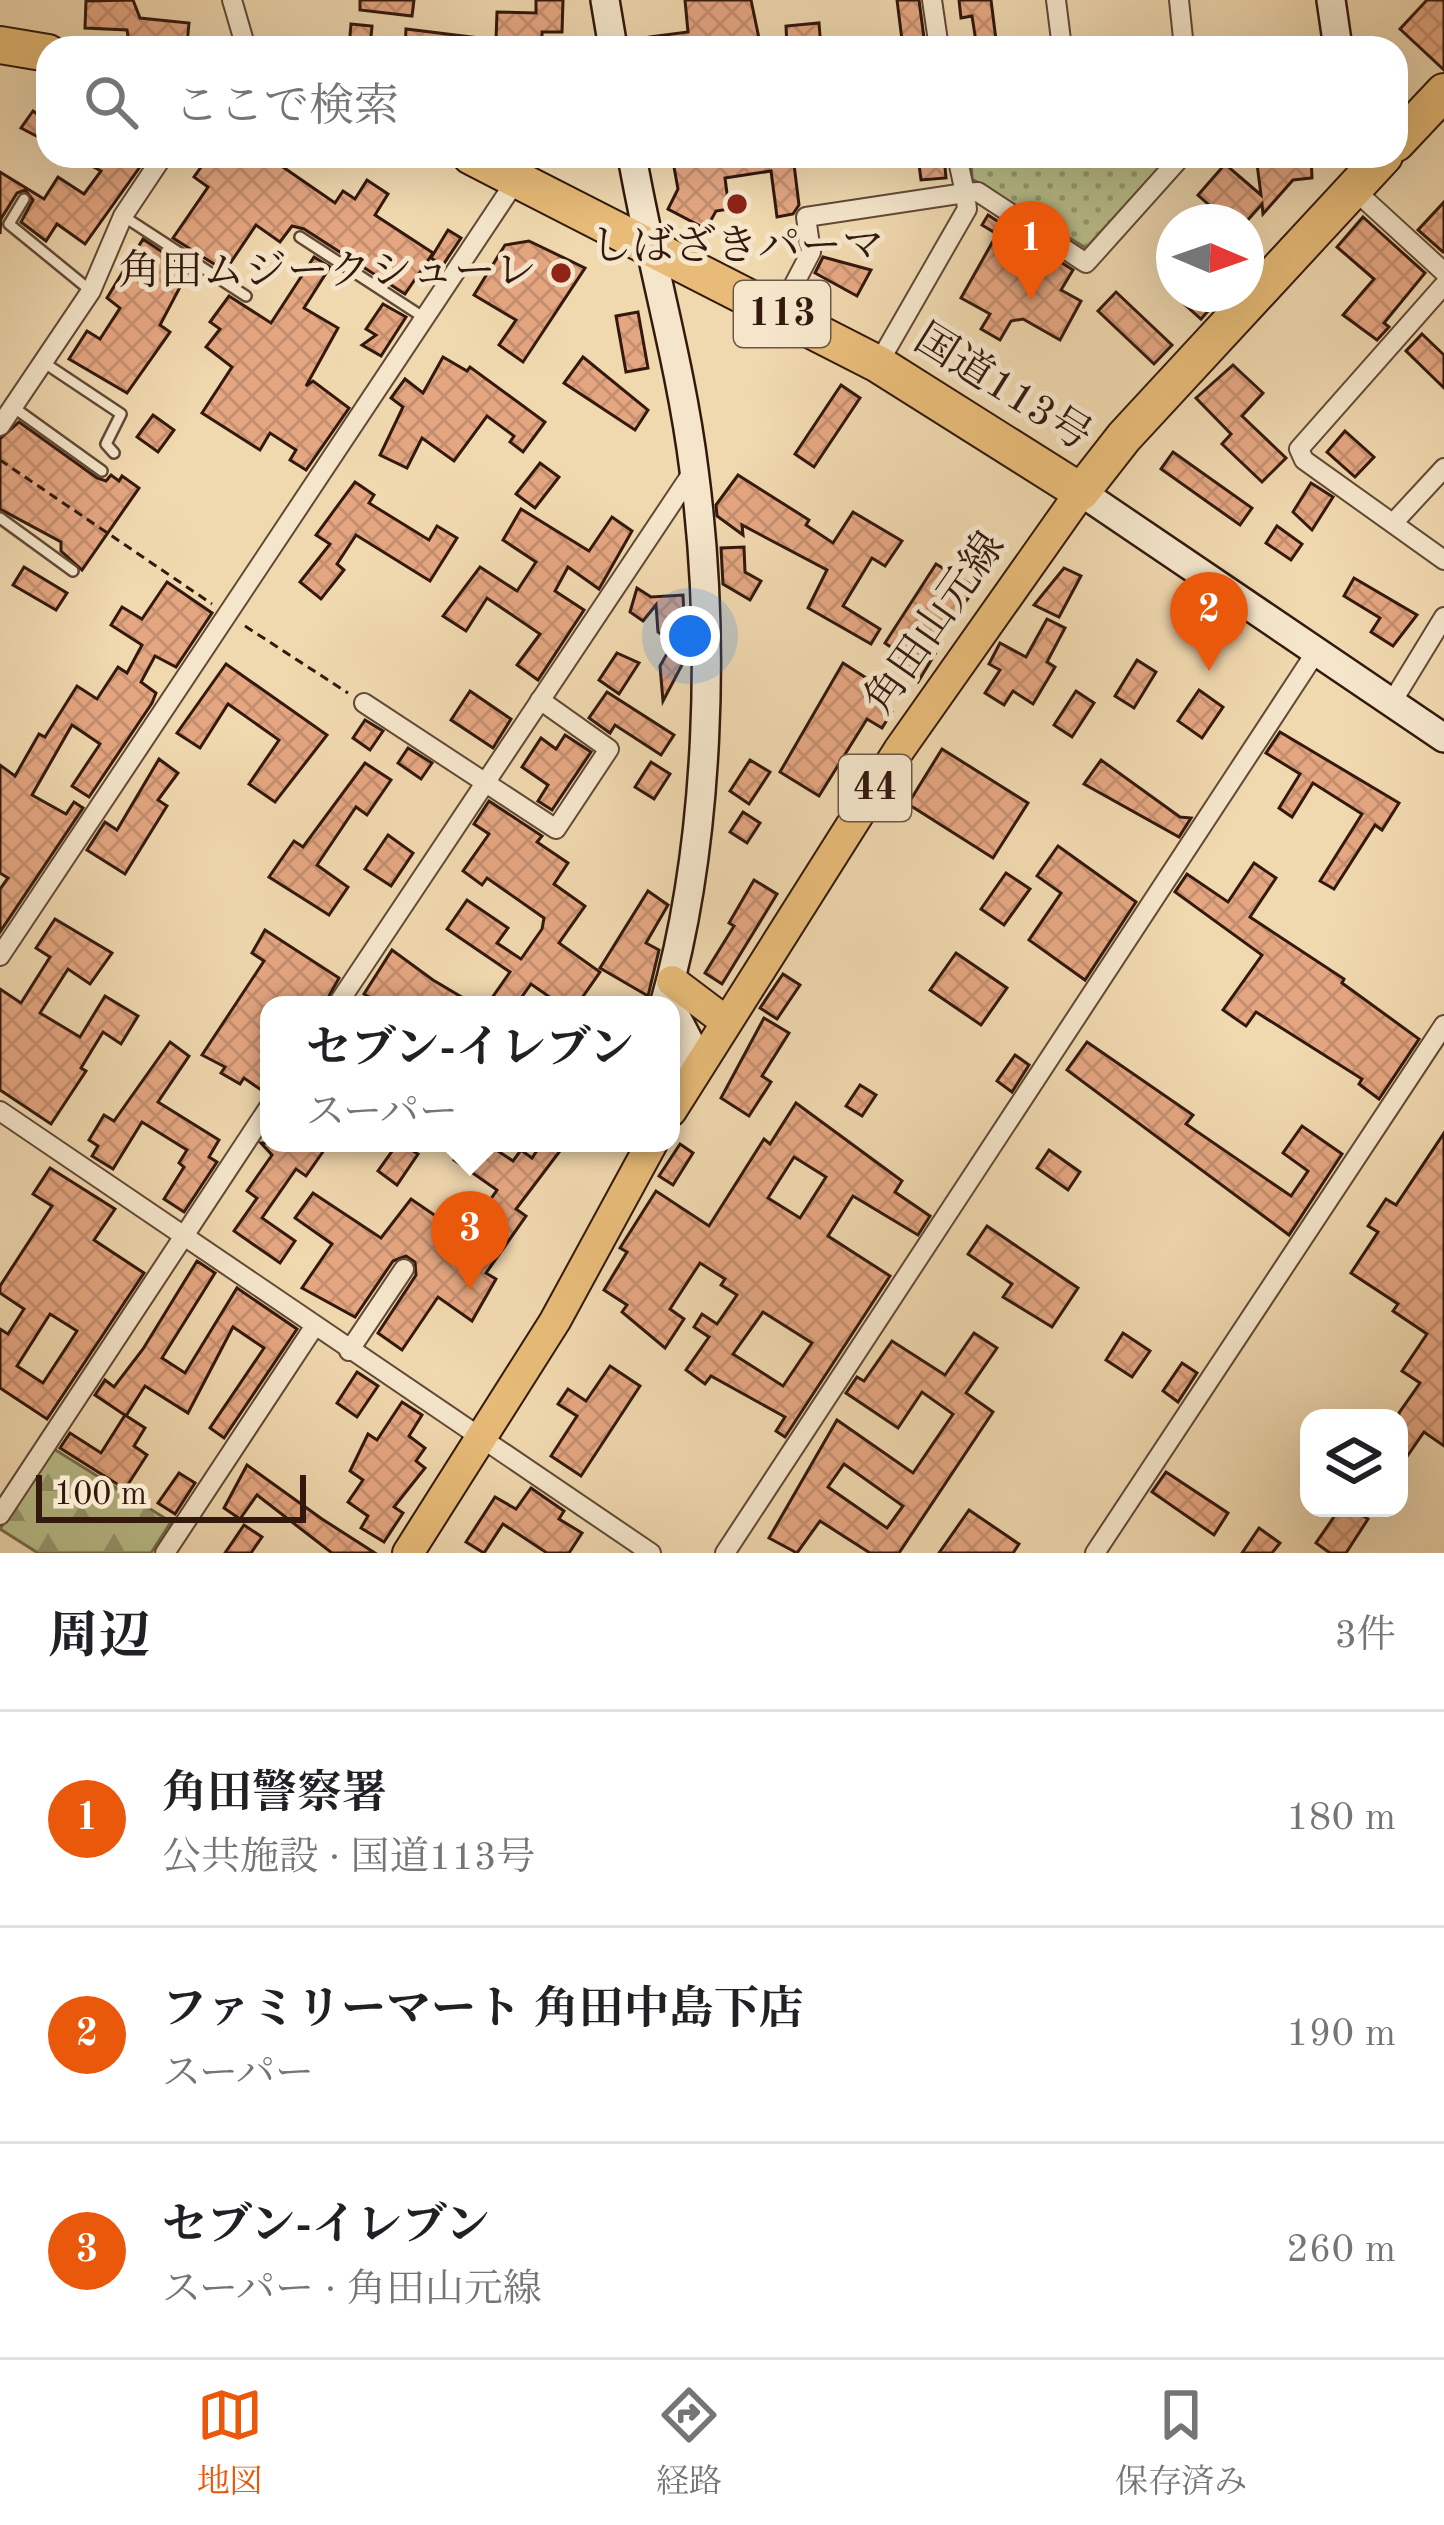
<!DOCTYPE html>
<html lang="ja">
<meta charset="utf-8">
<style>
body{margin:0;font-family:"Old Standard TT","Noto Serif JP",serif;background:#f2f2f2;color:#202124}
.controls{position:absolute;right:36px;bottom:36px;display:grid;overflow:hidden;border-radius:24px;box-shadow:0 12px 48px #0002}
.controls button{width:108px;height:108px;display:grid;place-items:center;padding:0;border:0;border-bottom:3px solid #e0e0e0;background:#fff;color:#202124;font:60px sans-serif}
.compass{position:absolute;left:1156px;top:204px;width:108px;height:108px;border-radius:50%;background:#fff;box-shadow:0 12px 48px #0002;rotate:92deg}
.scale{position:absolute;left:36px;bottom:30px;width:270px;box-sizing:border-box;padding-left:12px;border:6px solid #33190d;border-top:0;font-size:33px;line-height:42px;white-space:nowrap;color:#33190d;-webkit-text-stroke:9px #f5e6cb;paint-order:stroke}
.you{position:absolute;left:690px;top:636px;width:42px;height:42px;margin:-30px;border:9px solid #fff;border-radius:50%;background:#1a73e8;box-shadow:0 0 0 18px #1a73e833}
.badge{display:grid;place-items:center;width:78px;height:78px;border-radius:50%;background:#ea580c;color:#fff;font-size:39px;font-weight:700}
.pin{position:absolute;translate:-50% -99px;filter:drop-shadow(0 3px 6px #0008)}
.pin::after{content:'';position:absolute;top:63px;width:42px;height:36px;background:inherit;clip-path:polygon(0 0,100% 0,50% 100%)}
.popup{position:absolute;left:260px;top:996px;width:420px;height:156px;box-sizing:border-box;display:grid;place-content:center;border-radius:24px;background:#fff;filter:drop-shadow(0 3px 9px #0005);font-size:39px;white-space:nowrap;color:#757577}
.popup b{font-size:45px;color:#202124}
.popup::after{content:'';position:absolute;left:50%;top:100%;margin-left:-24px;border:24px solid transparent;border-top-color:#fff}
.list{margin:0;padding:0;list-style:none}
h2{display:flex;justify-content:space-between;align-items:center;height:156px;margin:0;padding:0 48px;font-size:51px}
h2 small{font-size:39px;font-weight:400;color:#757577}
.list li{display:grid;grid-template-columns:78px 1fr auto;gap:36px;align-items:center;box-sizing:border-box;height:216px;padding:0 48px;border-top:3px solid #e0e0e0}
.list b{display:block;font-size:45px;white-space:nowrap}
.list p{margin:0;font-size:39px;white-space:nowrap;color:#757577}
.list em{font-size:39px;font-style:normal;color:#757577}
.icon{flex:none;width:66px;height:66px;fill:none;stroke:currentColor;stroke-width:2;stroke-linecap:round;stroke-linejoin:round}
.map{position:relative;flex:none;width:1444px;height:1553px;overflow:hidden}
.search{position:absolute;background:#fff;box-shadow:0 12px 48px #0002;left:36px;right:36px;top:36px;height:132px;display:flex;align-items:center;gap:30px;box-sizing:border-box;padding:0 42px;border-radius:36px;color:#757577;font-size:45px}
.sheet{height:804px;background:#fff}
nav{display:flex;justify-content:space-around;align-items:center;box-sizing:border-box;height:168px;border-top:3px solid #e0e0e0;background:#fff;font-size:33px;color:#757577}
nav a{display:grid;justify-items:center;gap:6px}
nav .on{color:#ea580c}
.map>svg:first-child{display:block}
.forest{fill:url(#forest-firs);stroke:#766c4c;stroke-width:3}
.park{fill:url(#park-dots);stroke:#766c4c;stroke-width:3}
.building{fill:url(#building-cross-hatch);stroke:#33190d;stroke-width:3;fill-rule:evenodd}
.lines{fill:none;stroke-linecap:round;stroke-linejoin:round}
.lane-casing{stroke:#624936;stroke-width:14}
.street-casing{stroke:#624936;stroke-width:22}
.secondary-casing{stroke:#33190d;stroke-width:32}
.primary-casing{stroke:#33190d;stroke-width:34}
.highway-casing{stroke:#33190d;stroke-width:40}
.path{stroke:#33190d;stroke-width:3;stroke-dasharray:9 6;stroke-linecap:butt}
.lane{stroke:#f5e6cb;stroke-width:9}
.street{stroke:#f5e6cb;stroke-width:18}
.secondary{stroke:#f5e6cb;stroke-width:27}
.primary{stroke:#e8bc78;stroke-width:30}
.highway{stroke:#e8bc78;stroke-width:36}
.poi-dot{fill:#8f2418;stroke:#f5e6cb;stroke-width:4.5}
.labels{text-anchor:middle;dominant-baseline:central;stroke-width:10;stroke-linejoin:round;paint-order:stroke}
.shield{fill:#f5e6cb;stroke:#6d5646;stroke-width:3}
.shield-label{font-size:39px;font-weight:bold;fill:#33190d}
.poi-label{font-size:42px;fill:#33190d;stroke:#f5e6cb}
.street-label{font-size:42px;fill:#33190d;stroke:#f5e6cb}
</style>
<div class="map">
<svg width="1444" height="1553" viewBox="0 0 1444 1553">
<defs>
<pattern id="forest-firs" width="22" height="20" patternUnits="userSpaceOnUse" patternTransform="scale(3)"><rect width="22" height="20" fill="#b9bf8b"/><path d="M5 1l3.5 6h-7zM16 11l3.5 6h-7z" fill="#979a70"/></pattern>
<pattern id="park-dots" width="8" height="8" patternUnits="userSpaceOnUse" patternTransform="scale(3)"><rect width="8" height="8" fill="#b9bf8b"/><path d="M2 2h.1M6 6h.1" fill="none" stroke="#979a70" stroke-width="1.8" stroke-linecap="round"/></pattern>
<pattern id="building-cross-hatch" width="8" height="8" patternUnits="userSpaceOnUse" patternTransform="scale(3)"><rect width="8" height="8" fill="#e5a782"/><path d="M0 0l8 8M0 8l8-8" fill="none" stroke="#c58f6f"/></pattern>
</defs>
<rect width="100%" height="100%" fill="#f0d8af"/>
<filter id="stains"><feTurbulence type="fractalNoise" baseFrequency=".00167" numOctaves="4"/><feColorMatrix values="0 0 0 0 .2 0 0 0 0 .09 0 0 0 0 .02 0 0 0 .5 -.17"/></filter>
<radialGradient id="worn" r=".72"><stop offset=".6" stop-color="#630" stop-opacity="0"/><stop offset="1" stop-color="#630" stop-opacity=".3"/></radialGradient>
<polygon class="forest" points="54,1449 171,1522 151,1553 38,1553 0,1529"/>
<polygon class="park" points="971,156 1170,156 1086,248 972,179"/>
<g class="building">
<polygon points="133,0 140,18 189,23 187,44 129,43 127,30 85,28 86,1"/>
<polygon points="360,0 414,0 412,16 360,10"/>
<polygon points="536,0 563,0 562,32 542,32 542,48 405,48 406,29 496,40 497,12 536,13"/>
<polygon points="685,0 751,0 761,48 649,48 649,37 688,32"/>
<polygon points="897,0 919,0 924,38 902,40"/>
<polygon points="959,0 991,0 997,48 977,48 972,16 961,18"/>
<polygon points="1427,0 1444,0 1444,70 1400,29"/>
<polygon points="819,23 821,48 787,48 786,26"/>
<polygon points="351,24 372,26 370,48 349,48"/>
<polygon points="33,111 48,122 48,142 21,128"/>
<polygon points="73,156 129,156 142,164 85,244 57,224 46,241 21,222 33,200 25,190 17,193 1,219 0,234 0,172 44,199 58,177 84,194 101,171"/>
<polygon points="209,156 247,156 256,162 267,156 335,203 343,191 355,199 367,180 388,194 375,215 433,253 405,294 304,229 292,226 280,242 256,225 225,271 173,238 208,187 194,177"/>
<polygon points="672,156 793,156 799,205 793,214 777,217 771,171 725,178 729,209 716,211 706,229 668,209 678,189"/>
<polygon points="918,156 944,156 946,178 921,180"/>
<polygon points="1256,156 1311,156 1312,178 1293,180 1263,214 1262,204 1246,222 1210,222 1218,213 1198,195 1225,164 1261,195"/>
<polygon points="1444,202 1444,251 1443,252 1418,230"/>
<polygon points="988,215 1073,270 1061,290 1081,301 1060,340 1023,319 1011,321 1000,340 981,329 990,314 961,298 997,234 982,225"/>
<polygon points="1363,217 1425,273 1384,323 1389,327 1377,340 1343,315 1374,279 1337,247"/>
<polygon points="448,230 461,238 443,265 431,258"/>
<polygon points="143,239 189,270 160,325 170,332 127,393 69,359 87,331 100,339 120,308 107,298"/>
<polygon points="529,241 585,268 523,362 499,345 516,320 474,295 505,245"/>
<polygon points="314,257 330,267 304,308 338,328 306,386 313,381 349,408 306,470 290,460 296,450 270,433 260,450 202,413 232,367 206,347 220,329 210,322 229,296 271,323"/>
<polygon points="823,257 871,270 857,296 815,273"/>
<polygon points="1116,292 1172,345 1154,364 1098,311"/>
<polygon points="1173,294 1223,294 1201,319"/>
<polygon points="383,304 406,317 381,356 362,345 376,335 366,329"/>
<polygon points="638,312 648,368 626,372 616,316"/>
<polygon points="1422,334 1444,355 1444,388 1406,351"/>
<polygon points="443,357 467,371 470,367 545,422 523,452 510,442 514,436 487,416 454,461 422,438 407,468 380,455 403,407 391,398 405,379 423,393"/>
<polygon points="583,357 648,410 635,430 564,383"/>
<polygon points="1233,365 1263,393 1242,416 1286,458 1262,482 1222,444 1231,434 1196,398"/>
<polygon points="841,385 860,398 814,467 795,454"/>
<polygon points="153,415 174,430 158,452 137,437"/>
<polygon points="19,422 97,478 106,481 111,475 119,481 122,476 139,488 82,570 61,551 61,542 0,509 0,439"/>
<polygon points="1345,431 1374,457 1355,477 1327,452"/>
<polygon points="1173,452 1252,508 1240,525 1161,469"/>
<polygon points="540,463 559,477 535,508 516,494"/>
<polygon points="738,475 809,520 806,525 833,543 853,512 902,541 885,566 872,558 843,606 880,629 871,644 808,608 827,570 742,525 743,535 717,516 716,505"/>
<polygon points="355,482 374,495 369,503 429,540 437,526 457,538 430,581 356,535 337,564 344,570 321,599 300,582 330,544 316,535"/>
<polygon points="1311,483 1333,497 1312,530 1293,512"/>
<polygon points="521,509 589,551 612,517 632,531 599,589 568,567 555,591 584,610 538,680 517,665 540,634 487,598 466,631 443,616 480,567 517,591 536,562 503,540"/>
<polygon points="1277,526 1302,544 1291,560 1266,543"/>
<polygon points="744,547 745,572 761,581 750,600 723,584 721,548"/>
<polygon points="936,564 976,588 928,651 935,654 918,682 894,668 902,655 885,643"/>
<polygon points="24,567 67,593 56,610 13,585"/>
<polygon points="1064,568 1081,576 1059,617 1034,605"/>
<polygon points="1354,578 1417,615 1393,646 1371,632 1380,618 1344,596"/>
<polygon points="167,582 212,613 176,667 155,656 141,682 156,693 152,703 89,797 72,786 100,744 72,725 32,795 66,814 74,802 83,808 0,932 0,889 8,878 0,873 0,765 15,776 39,734 45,737 77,686 97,699 118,667 127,673 142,645 111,625 122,607 142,619"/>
<polygon points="637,588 651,597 683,595 685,636 666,638 658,632 656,605 643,621 630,612"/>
<polygon points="1047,619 1065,628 1047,662 1055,667 1033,704 1013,691 1004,705 985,693 1000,670 989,664 1000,643 1026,657"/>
<polygon points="668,652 684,661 663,701 660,666"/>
<polygon points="617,653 639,663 619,694 599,680"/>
<polygon points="1137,660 1156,672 1134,708 1115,696"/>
<polygon points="843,663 874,683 865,696 892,712 882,728 867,719 819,796 780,772"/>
<polygon points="226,664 327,735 275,802 249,784 279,740 228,704 200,748 177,733"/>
<polygon points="1199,690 1223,707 1202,738 1178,721"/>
<polygon points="470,691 511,719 493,748 451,720"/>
<polygon points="1076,691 1094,703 1072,737 1054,725"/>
<polygon points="607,692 674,735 661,755 615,725 610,733 589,718"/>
<polygon points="365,720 383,731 370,750 353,738"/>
<polygon points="1280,732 1399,803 1382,830 1375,825 1334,889 1320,881 1362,814 1313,783 1292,817 1279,808 1300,774 1266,753"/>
<polygon points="565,735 591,752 552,810 538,801 548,785 522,767 541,738 556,749"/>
<polygon points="408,748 432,763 421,779 398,763"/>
<polygon points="942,749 1028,803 993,858 908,804"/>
<polygon points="159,759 178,773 158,800 167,806 125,874 87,850 105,822 117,830"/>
<polygon points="750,760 770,772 749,804 730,791"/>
<polygon points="1101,760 1180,817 1191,818 1179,837 1084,784"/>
<polygon points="651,762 670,774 654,799 635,787"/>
<polygon points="365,763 391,780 367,815 356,807 317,865 348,887 329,915 269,877 294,841 303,847"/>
<polygon points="489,801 542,836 537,842 568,863 554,884 585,906 559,943 600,972 577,1005 561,1005 531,984 516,1005 487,1005 510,972 447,929 467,900 508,928 497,943 521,959 542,929 544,918 487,878 482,885 463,871 489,834 474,824"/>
<polygon points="743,812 760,823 747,843 730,832"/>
<polygon points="388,835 413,853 391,886 365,869"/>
<polygon points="1058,846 1136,902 1085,980 1029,940 1061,893 1037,876"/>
<polygon points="1254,863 1276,878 1250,917 1344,979 1342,983 1419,1039 1379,1099 1359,1084 1362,1079 1256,1012 1246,1026 1223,1010 1262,955 1175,892 1187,874 1228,902"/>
<polygon points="1006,873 1030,889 1004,925 981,909"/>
<polygon points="754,880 777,894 722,984 705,973 734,926 729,923"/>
<polygon points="648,891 668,905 646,943 659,950 648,996 600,968"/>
<polygon points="55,919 112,953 90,984 68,969 40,1013 80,1037 105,996 138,1016 121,1044 103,1032 81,1068 86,1071 51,1124 0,1090 0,989 21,1003 50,957 36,948"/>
<polygon points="265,930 339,978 324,1005 269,1005 267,1094 244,1078 240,1084 221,1073 225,1067 202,1055 264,961 252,953"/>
<polygon points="392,950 433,980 475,1005 370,1005 373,999 364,994"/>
<polygon points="956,953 1007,988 981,1025 930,990"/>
<polygon points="783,974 800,985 777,1019 760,1008"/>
<polygon points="764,1018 789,1033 762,1076 771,1082 749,1116 721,1098"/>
<polygon points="170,1042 189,1056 158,1102 219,1140 209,1157 217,1162 184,1212 164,1199 184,1167 179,1163 187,1150 142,1122 113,1169 92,1156 98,1146 89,1140 104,1115 114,1121"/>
<polygon points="1087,1042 1193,1115 1186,1124 1291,1196 1308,1171 1283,1153 1302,1126 1342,1154 1289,1235 1067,1070"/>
<polygon points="1015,1055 1029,1065 1012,1092 997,1081"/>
<polygon points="860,1085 876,1095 862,1116 846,1106"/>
<path d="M796,1103L902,1181L895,1192L930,1216L918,1235L853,1196L828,1236L890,1276L785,1437L776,1431L785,1417L711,1376L705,1384L686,1370L709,1337L694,1327L702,1314L717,1324L737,1295L721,1285L725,1279L700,1263L670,1309L684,1319L665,1348L622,1312L627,1305L604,1290L627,1252L620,1248L656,1191L709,1226L764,1139L770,1144ZM794,1157L826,1177L800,1218L768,1198ZM763,1312L812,1343L783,1386L733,1354Z"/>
<polygon points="1444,1133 1444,1446 1424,1432 1399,1468 1399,1413 1420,1383 1402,1371 1427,1334 1393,1311 1398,1304 1351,1273 1378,1232 1368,1226 1386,1199 1396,1205"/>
<polygon points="261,1143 329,1143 306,1176 296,1169 262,1218 295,1241 280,1263 234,1231 257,1198 247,1191 272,1155"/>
<polygon points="398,1143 418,1154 397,1185 378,1171"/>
<polygon points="466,1143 486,1143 513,1161 521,1150 532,1158 538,1149 529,1143 566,1143 516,1209 526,1216 486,1273 496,1279 472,1321 438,1297 402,1350 378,1333 416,1275 415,1262 406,1256 393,1261 355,1317 302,1288 332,1244 295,1218 313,1193 381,1238 411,1199 465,1236 497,1190 454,1160"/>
<polygon points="680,1144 693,1153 673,1185 659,1176"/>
<polygon points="1049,1150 1080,1172 1068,1190 1037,1168"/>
<path d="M50,1168L115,1209L94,1240L144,1273L47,1419L0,1388V1329L8,1334L24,1309L0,1293V1286L52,1206L33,1194ZM50,1314L77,1331L43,1383L17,1366Z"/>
<polygon points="987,1226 1078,1288 1052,1327 1003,1297 1012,1284 968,1254"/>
<polygon points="197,1261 215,1273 162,1358 185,1373 237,1288 297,1329 224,1438 210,1428 264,1348 233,1327 188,1413 145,1386 126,1416 95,1395 105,1380 114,1387 143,1349"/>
<path d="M974,1333L997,1348L966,1393L993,1412L899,1553H870L820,1521L797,1553L769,1538L837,1420L913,1473L953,1414L922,1392L898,1428L846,1393L857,1377L864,1381L892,1341L945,1375ZM844,1464L903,1506L887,1528L828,1487Z"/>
<polygon points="1123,1333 1150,1351 1132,1377 1106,1360"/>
<polygon points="1182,1363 1197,1373 1178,1402 1163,1391"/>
<polygon points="610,1366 640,1386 581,1476 551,1456 577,1416 558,1404 568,1389 586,1401"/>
<polygon points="357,1372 378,1386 357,1417 337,1403"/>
<polygon points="402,1402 422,1415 409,1436 425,1448 416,1461 425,1468 394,1507 403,1513 384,1542 361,1528 368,1516 348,1502 363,1480 350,1471 368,1434 377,1440"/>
<polygon points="125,1415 145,1428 134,1446 147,1455 125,1489 60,1448 70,1433 101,1453"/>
<polygon points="247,1465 322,1519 375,1553 332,1553 257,1495 240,1519 224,1508"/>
<polygon points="1166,1472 1228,1513 1214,1535 1152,1492"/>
<polygon points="179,1473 195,1483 175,1514 158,1503"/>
<polygon points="531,1488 564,1511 559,1519 582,1533 569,1553 547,1553 503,1524 484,1553 466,1542 495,1497 516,1509"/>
<polygon points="1340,1508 1351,1508 1368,1519 1346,1553 1330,1553 1316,1543"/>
<polygon points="969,1510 1019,1544 1013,1553 939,1553"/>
<polygon points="244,1525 262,1537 251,1553 225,1553"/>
<polygon points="1259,1528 1280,1543 1272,1553 1242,1553"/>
</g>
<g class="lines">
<g class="lane-casing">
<g id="lane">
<polyline points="24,199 9,224 91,291"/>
<polyline points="123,216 246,296"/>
<polyline points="300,237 423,317"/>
<polyline points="43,362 121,414 106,444 114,453"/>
<polyline points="13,407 102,471"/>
<polyline points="0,518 73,571"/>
</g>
</g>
<g class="street-casing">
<g id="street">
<polyline points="232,0 246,48"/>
<polyline points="932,0 939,48"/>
<polyline points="1056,0 1062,48"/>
<polyline points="1179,0 1184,48"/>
<polyline points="1359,183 1361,196 1444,272"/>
<polyline points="1444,285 1299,449 1304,460 1444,560"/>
<polyline points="779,313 811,252 806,217 965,193 957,156"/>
<polyline points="878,364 967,209 965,193 978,192 1086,263 1182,156"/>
<polyline points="0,426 91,291 123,216 163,156"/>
<polyline points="1395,521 1444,468"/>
<polyline points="1392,702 1444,617"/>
<polyline points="364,703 556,829 609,749 540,700"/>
<polyline points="0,956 517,179"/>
<polyline points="337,1005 694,470"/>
<polyline points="0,1111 651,1553"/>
<polyline points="349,1351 404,1269"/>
<polyline points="0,1515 269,1107"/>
<polyline points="165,1553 314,1327"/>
<polyline points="725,1553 1316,652"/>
<polyline points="1095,1553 1444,1025"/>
</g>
</g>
<g class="secondary-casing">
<g id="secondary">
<polyline points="605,0 613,48"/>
<polyline points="1331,0 1338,48"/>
<path d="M632,156C650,260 681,365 694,470C716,637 710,843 664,1005"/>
<polyline points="1081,492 1444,738"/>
<polyline points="671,1007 691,1045 682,1089"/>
</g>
</g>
<g class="primary-casing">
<g id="primary">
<polyline points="672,981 725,1021"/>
<polyline points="671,1111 899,750 1081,492"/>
<polyline points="408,1553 555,1321 652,1143"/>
</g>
</g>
<g class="highway-casing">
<g id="highway">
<polyline points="0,45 48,53"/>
<polyline points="1396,143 1444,92"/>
<polyline points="471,156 878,364 1081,492 1124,437 1384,156"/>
</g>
</g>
<g class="path">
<polyline points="0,460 212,604"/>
<polyline points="245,626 348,693"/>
</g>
<use href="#lane" class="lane"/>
<use href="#street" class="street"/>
<use href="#secondary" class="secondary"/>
<use href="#primary" class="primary"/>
<use href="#highway" class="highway"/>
</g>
<g class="poi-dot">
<circle cx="737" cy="204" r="12"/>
<circle cx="561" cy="273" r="12"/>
</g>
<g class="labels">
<g class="shield">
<rect x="734" y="281" width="96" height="66" rx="9"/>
<rect x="839" y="755" width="72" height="66" rx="9"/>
</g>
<g class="shield-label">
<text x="782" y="314">113</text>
<text x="875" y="788">44</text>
</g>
<g class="poi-label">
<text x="737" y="248">しばざきパーマ</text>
<text x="537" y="273" text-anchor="end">角田ムジークシューレ</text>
</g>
<g class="street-label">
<text transform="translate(1002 389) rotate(32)">国道113号</text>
<text transform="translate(936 624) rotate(-55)">角田山元線</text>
</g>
</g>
<rect width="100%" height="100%" filter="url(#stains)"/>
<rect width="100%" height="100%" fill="url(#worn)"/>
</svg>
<div class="controls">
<button><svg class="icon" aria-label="layers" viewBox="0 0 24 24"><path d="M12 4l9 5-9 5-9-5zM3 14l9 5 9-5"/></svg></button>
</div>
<svg class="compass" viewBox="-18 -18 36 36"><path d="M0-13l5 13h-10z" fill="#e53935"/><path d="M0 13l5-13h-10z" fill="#757577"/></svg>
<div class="scale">100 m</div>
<div class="you"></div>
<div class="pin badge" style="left:1031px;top:300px">1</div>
<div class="pin badge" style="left:1209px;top:671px">2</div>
<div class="pin badge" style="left:470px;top:1290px">3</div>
<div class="popup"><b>セブン-イレブン</b>スーパー</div>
<div class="search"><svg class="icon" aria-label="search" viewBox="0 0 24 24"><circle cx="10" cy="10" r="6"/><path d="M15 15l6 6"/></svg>ここで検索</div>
</div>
<section class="sheet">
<h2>周辺<small>3件</small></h2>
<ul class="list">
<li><span class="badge">1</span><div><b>角田警察署</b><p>公共施設 · 国道113号</p></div><em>180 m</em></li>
<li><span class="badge">2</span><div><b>ファミリーマート 角田中島下店</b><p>スーパー</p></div><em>190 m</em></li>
<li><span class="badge">3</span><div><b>セブン-イレブン</b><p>スーパー · 角田山元線</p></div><em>260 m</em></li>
</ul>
</section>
<nav>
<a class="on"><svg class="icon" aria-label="map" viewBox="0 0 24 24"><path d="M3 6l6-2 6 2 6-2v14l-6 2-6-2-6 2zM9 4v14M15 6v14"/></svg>地図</a>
<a><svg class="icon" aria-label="directions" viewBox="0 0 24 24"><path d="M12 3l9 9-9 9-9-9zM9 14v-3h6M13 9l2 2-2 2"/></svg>経路</a>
<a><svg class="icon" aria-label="saved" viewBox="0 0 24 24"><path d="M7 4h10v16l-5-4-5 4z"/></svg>保存済み</a>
</nav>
